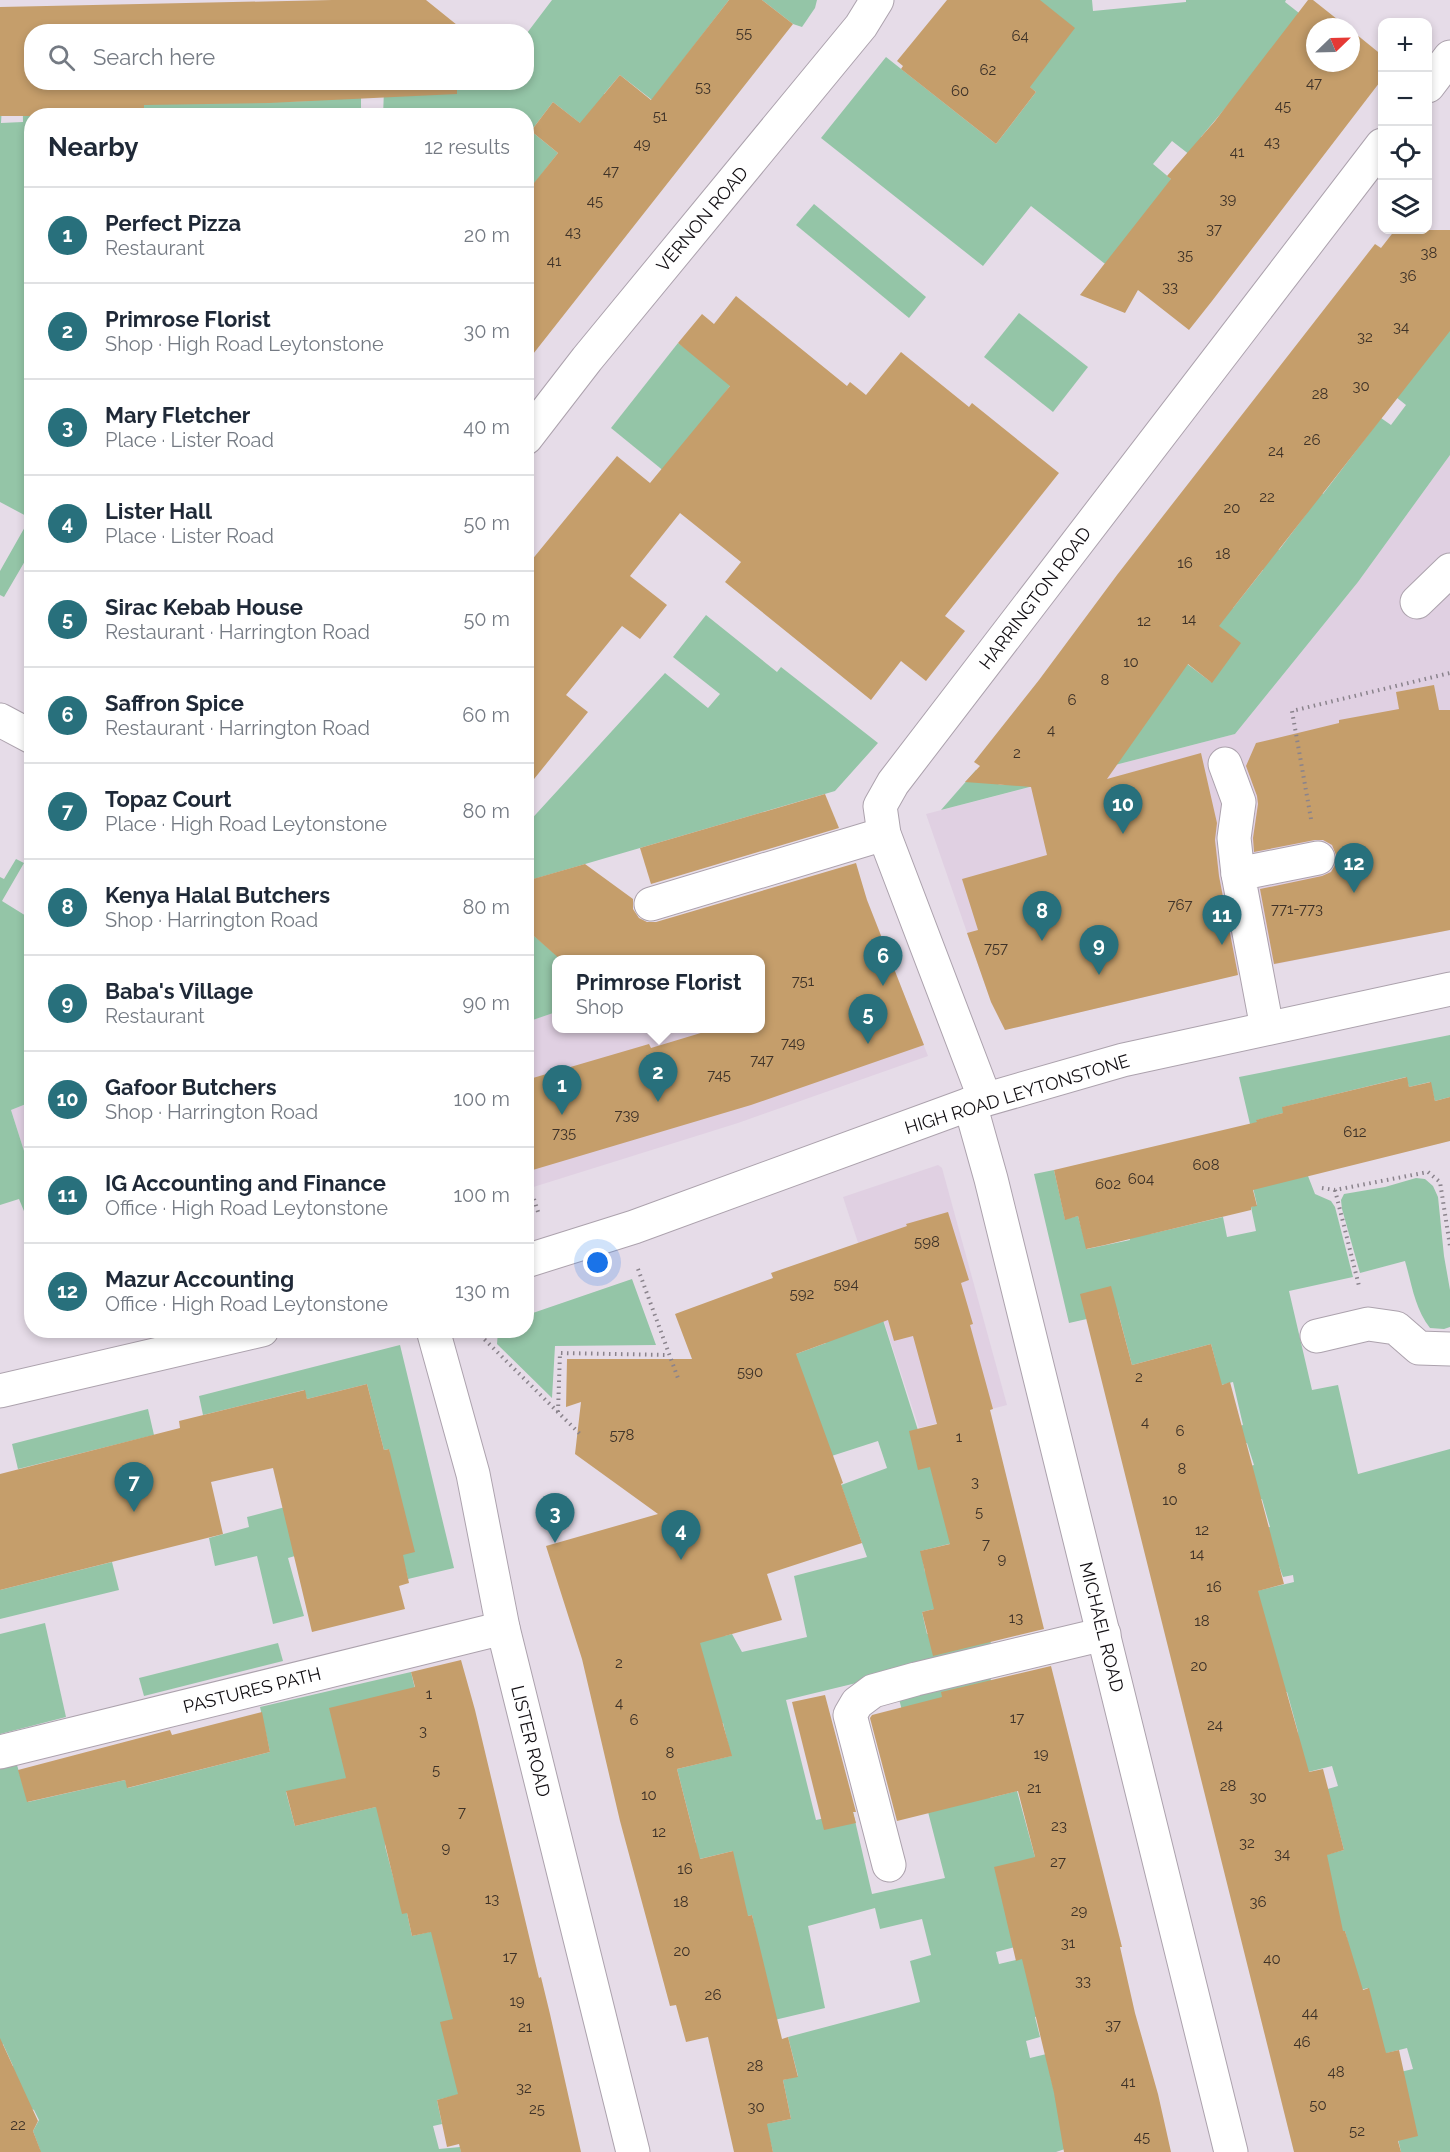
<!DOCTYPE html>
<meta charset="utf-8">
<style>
body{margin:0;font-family:Raleway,sans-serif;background:#f2f2f3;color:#1f2937}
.controls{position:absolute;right:18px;top:18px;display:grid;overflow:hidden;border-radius:12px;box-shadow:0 3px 9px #0003}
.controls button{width:54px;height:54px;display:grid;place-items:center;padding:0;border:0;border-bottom:2px solid #e0e1e3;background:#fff;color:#1f2937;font:30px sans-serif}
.compass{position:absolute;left:1306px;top:18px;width:54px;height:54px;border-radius:50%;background:#fff;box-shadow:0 3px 9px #0003;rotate:67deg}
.you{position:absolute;left:598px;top:1263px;width:21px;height:21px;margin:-15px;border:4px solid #fff;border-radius:50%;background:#1a73e8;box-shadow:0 0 0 9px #1a73e833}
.badge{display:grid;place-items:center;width:39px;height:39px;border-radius:50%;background:#28707c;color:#fff;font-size:20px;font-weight:700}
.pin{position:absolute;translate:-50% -50px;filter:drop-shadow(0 2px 3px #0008)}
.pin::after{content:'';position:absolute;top:32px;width:21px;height:18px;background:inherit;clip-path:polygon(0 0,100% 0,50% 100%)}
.popup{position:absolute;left:552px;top:955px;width:213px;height:78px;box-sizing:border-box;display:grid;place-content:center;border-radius:12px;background:#fff;filter:drop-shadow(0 2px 4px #0005);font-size:20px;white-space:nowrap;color:#747a83}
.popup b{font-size:22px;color:#1f2937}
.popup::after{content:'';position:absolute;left:50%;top:100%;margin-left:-12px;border:12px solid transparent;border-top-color:#fff}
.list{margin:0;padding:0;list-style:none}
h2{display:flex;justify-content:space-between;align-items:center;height:78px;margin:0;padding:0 24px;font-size:26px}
h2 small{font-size:20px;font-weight:400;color:#747a83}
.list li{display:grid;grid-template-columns:39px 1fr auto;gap:18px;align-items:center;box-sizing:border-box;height:96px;padding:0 24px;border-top:2px solid #e0e1e3}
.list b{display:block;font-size:22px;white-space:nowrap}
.list p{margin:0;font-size:20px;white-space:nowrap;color:#747a83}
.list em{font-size:20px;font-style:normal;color:#747a83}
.icon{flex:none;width:33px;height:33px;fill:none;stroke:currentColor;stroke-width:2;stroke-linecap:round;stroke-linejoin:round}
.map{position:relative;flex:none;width:1450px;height:2152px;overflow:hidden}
.search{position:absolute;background:#fff;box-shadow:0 3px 9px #0003;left:24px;top:24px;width:510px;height:66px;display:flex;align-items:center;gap:15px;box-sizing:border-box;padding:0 21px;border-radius:24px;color:#747a83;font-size:22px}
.panel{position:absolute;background:#fff;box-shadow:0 3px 9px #0003;left:24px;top:108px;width:510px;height:1230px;border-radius:24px}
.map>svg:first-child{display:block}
.commercial{fill:#e0d0e2}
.green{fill:#94c5a7}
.building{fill:#c59e6b}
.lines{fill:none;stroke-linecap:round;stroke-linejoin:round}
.minor-casing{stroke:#aca2ad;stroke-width:35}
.path{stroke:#8a838c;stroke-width:4;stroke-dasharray:1.5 4.5;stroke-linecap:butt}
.minor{stroke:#fff;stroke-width:33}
.labels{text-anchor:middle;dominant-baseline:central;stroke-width:4.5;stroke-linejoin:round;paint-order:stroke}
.number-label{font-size:15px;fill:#3e3228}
.street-label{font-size:18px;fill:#110e12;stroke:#fff}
</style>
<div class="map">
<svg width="1450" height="2152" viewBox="0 0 1450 2152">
<rect width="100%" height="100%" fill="#e6dce8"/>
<g class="commercial">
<polygon points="1450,455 1450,930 1256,968 1247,972 1212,981 1005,1030 991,1002 926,814 1235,734 1358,582"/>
<polygon points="866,897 928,1056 738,1123 527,1189 526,1022 556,1012 556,1028 760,1028"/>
<polygon points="31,1102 31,1173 11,1110"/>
<polygon points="938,1165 942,1168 1007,1405 919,1428 843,1197"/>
</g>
<g class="green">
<polygon points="552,0 729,0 652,100 620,75 604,94 613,149 553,102 531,131 558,153 527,193 526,116 383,116 384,90 457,83 526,82 527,33"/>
<polygon points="762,0 817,0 815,8 802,27 793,24"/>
<polygon points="1040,0 1092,0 1093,11 1186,2 1186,0 1286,0 1285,2 1299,13 1315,63 1233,99 1201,137 1226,183 1172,141 1153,164 1171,179 1141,292 1031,206 983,266 821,138 886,57 996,144 1036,92 981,48"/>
<polygon points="22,59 32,116 32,549 4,597 0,595 0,571 30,518 0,502 0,106 2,106 1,123 23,122"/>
<polygon points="310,83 361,96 361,115 144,116 144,104 310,101"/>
<polygon points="814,204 926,297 909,318 796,225"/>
<path d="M1409,300L1450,331V455L1358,582L1235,734L941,810L976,770C997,786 1003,791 1026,776L1148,634L1211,682L1179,595L1233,608L1263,570L1223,538L1279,550L1307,513L1282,462L1323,494L1381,418L1391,425L1406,405L1357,366Z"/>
<polygon points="1019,313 1088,367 1053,412 984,357"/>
<polygon points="678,343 733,382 665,472 611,428"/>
<polygon points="706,615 777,672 781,667 878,743 835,791 527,881 526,825 665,673 708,708 720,694 673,657"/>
<polygon points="16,859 24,863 2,901 31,919 31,1102 11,1110 31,1173 31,1214 26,1216 19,1199 0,1205 0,877 4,879"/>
<polygon points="526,929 561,959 556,960 556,1012 527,1022"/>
<polygon points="1450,1035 1450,1097 1435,1101 1430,1082 1409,1087 1406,1077 1283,1107 1283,1113 1257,1120 1257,1123 1250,1124 1239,1077"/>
<polygon points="1054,1170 1065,1219 1078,1216 1087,1249 1130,1240 1122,1207 1142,1203 1150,1234 1223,1217 1227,1237 1256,1231 1251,1207 1257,1205 1251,1179 1308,1176 1315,1194 1331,1201 1335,1207 1353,1277 1289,1291 1312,1390 1338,1385 1358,1474 1450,1449 1450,2152 1401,2152 1383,2076 1413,2069 1407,2048 1327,2068 1368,1988 1311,2003 1349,1947 1345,1931 1297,1942 1278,1867 1344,1850 1332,1805 1304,1796 1338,1786 1332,1766 1300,1774 1298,1732 1287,1692 1241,1704 1257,1591 1294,1582 1293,1575 1283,1577 1265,1528 1270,1527 1262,1499 1240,1504 1229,1472 1254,1465 1247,1443 1181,1459 1177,1442 1243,1425 1233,1382 1167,1399 1217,1367 1211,1344 1132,1365 1118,1312 1069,1323 1034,1174"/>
<path d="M1416,1178L1425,1179L1433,1186L1438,1197L1444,1256L1450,1290V1327L1444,1329L1430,1328C1415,1309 1412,1285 1405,1261L1360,1273L1342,1209L1341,1200L1344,1194L1385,1187Z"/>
<polygon points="632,1279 656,1345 555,1346 552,1398 497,1344 498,1331 526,1330 527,1315"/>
<polygon points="883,1320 923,1446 946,1462 965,1540 921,1551 925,1572 980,1598 922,1612 927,1634 990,1640 993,1650 786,1700 816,1820 853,1812 872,1894 945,1878 898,1695 989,1672 995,1698 990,1798 1017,1791 1035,1857 1015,1947 996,1952 999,1964 1068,1948 1083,2005 1035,2017 1040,2037 1026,2041 1030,2058 1092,2043 1050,2074 1068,2148 1056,2152 773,2152 766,2124 791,2119 783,2080 798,2076 788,2037 920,2002 910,1961 931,1955 922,1919 880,1929 875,1908 808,1926 825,2008 766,2022 757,1939 752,1915 703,1927 733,1851 687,1862 696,1843 677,1769 731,1756 723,1723 657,1739 685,1655 718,1617 724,1636 732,1634 742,1652 807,1637 794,1576 867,1557 841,1485 887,1468 878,1441 748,1483 796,1354 826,1343 823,1333"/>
<polygon points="400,1345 454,1568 408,1579 402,1555 389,1449 384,1450 367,1384 307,1399 304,1390 203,1415 199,1396"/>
<polygon points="148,1409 154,1435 18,1469 12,1444"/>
<polygon points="289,1506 302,1554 288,1558 304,1616 273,1624 257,1556 215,1566 209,1538 249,1527 247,1517"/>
<polygon points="112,1562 119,1590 0,1619 0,1590"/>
<polygon points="45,1623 66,1717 0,1734 0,1634"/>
<polygon points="278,1643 283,1661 144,1696 139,1678"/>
<polygon points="411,1672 432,1759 286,1792 295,1826 384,1805 385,1846 394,1880 458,1864 407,1913 412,1936 472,1922 505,2083 437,2100 442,2124 433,2126 439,2149 460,2147 461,2152 36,2152 40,2150 33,2131 39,2120 34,2110 24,2105 0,2070 13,2066 3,2044 0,2044 0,1769 17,1765 28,1802 125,1780 128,1788 270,1752 260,1707"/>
</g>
<g class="building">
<polygon points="332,0 426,0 457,25 457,32 32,32 32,82 457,82 457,94 269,103 144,105 144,116 0,116 0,7"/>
<polygon points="729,0 762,0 793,24 526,363 526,193 558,153 531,131 553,102 580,123 620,75 651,100"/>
<polygon points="947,0 1040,0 1075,28 1030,87 1036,92 996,144 901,69 903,66 897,61"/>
<polygon points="1308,0 1313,0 1347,27 1315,27 1315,63 1351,63 1351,30 1383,56 1383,78 1212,301 1189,330 1138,290 1125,313 1080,295 1171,179 1167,176 1215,121"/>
<polygon points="1395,230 1450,230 1450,331 1219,626 1241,643 1212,683 1188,664 1107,779 1201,753 1217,823 1215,840 1219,876 1238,975 1005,1030 991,1002 967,933 978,930 962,879 1047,855 1031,787 965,782 980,766 974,762 1039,680 1117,575 1375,244 1381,248"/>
<polygon points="736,296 847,386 850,382 866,395 901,352 969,407 972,403 1059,473 945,616 965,631 926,681 901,661 871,700 725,582 741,562 680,513 630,576 667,605 640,639 622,626 566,695 588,712 526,789 526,567 617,456 650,483 730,386 678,343 702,314 714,324"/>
<polygon points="1434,685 1439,710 1450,710 1450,930 1274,964 1260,889 1322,876 1331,872 1335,865 1336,855 1332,845 1323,840 1315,840 1254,852 1253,838 1258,804 1257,796 1246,766 1256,743 1339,723 1339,720 1399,709 1396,692"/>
<polygon points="825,794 839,828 651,884 640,848"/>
<polygon points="856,863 867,900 924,1045 751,1105 526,1172 526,1080 649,1044 651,1048 714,1029 760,1029 760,960 561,960 526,929 526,881 585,864 633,899 633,909 639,918 647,922 656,922"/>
<polygon points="1407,1077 1409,1087 1431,1082 1435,1101 1450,1097 1450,1141 1253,1190 1257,1206 1251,1207 1251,1210 1105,1245 1086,1249 1078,1216 1065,1220 1054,1170 1257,1122 1256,1120 1283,1113 1282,1107"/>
<polygon points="948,1212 969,1280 961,1283 973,1324 970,1325 993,1409 990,1410 1044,1629 933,1656 922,1612 934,1609 920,1551 950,1544 930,1467 918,1470 909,1431 937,1424 913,1336 894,1341 888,1320 796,1354 843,1483 841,1484 862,1543 767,1574 782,1620 700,1643 732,1756 677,1769 700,1859 733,1851 748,1916 752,1915 782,2039 788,2037 798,2077 783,2080 791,2119 767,2124 773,2152 734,2152 708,2037 686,2042 676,2005 670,2006 620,1821 582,1659 546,1546 658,1514 575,1454 581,1402 566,1407 567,1359 692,1359 675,1314 773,1278 771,1273 907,1226 906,1224"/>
<polygon points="1111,1286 1132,1365 1211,1344 1222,1385 1230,1382 1284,1584 1258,1591 1309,1772 1323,1769 1344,1850 1327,1855 1343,1931 1345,1931 1363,1990 1369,1988 1386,2053 1399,2050 1418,2136 1398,2141 1401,2152 1294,2152 1080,1294"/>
<polygon points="367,1384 384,1450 389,1449 415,1552 403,1555 409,1583 399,1586 405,1609 312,1632 273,1468 211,1482 223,1534 0,1590 0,1474 180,1428 179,1421 305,1390 307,1399"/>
<polygon points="461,1660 475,1710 539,1978 541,1977 550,2014 581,2152 461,2152 459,2144 447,2147 437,2100 458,2094 440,2022 453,2019 431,1932 412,1936 407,1913 402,1914 376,1807 295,1826 286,1791 346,1778 329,1708 415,1687 411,1672"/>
<polygon points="1051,1666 1122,1947 1120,1947 1135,2013 1158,2094 1171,2152 1064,2152 1054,2093 1022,1959 1016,1961 994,1867 1035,1857 1018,1791 897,1821 870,1718 872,1715 942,1697 941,1692"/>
<polygon points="825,1695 856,1812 853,1812 856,1823 824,1830 792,1702"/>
<polygon points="262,1712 270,1752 127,1788 125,1780 27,1802 18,1770 170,1730 172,1735"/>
<polygon points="0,2038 38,2121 33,2131 41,2152 0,2152"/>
</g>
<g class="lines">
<g class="minor-casing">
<g id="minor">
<polyline points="1428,86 1450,57"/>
<polyline points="526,438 587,359 861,26 877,0"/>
<polyline points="1417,602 1450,570"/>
<polyline points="0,720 32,737"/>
<polyline points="1225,764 1239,802 1234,838 1238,874"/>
<polyline points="651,904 884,834"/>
<polyline points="1267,1028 1238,874 1318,858"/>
<polyline points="985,1099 884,834 880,806 893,783 1382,145"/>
<polyline points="970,1104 991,1179 1231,2152"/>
<polyline points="526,1261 634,1227 970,1104 1123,1060 1450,989"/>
<polyline points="433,1330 473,1474 503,1628 633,2152"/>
<polyline points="1317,1336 1368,1324 1396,1328 1419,1348 1450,1349"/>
<polyline points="0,1391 262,1330"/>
<polyline points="0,1752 503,1628"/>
<polyline points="889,1865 850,1715 857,1703 873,1691 916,1679 1104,1634"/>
</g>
</g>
<g class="path">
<polyline points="1311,819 1292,711 1450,673"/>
<polyline points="1322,1188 1335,1190 1428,1172 1440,1182 1450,1246"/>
<polyline points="1335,1190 1359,1286"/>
<polyline points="534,1199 539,1215"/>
<polyline points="638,1269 679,1381"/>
<polyline points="476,1331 580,1434"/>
<polyline points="558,1412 560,1353 669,1355"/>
</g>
<use href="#minor" class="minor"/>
</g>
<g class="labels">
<g class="number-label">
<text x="744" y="33">55</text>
<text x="1020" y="36">64</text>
<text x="988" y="70">62</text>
<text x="1314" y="83">47</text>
<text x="703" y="87">53</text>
<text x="960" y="91">60</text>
<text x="1283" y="106">45</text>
<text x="660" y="116">51</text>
<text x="1272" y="142">43</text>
<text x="642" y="144">49</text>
<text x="1237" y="152">41</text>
<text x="611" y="171">47</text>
<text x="1228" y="199">39</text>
<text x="595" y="201">45</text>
<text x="1214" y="229">37</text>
<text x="573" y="232">43</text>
<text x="1429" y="253">38</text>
<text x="1185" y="255">35</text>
<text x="554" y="261">41</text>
<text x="1408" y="276">36</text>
<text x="1170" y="287">33</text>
<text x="1401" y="327">34</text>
<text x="1365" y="337">32</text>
<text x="1361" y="386">30</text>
<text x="1320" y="394">28</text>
<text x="1312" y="440">26</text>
<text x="1276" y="451">24</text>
<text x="1267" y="497">22</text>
<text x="1232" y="508">20</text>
<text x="1223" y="554">18</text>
<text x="1185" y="563">16</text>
<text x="1189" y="619">14</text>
<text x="1144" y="621">12</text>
<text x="1131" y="662">10</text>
<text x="1105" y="680">8</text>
<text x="1072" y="700">6</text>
<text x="1051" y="730">4</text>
<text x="1017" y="753">2</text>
<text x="1180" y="905">767</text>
<text x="1297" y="909">771-773</text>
<text x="996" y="948">757</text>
<text x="803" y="981">751</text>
<text x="793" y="1043">749</text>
<text x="762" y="1060">747</text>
<text x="719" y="1075">745</text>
<text x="627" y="1115">739</text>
<text x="1355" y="1132">612</text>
<text x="564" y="1133">735</text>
<text x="1206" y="1165">608</text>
<text x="1141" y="1179">604</text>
<text x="1108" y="1184">602</text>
<text x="927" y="1242">598</text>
<text x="846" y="1284">594</text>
<text x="802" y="1294">592</text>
<text x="750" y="1372">590</text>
<text x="1139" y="1377">2</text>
<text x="1145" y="1422">4</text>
<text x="1180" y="1431">6</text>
<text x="622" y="1435">578</text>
<text x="959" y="1437">1</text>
<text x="1182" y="1469">8</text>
<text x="975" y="1482">3</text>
<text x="1170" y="1500">10</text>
<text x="979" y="1512">5</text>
<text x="1202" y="1530">12</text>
<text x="986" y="1544">7</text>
<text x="1197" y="1554">14</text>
<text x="1002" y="1559">9</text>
<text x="1214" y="1587">16</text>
<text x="1016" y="1618">13</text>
<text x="1202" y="1621">18</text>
<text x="619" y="1663">2</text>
<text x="1199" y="1666">20</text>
<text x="429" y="1694">1</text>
<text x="619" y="1703">4</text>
<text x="1017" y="1718">17</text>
<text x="634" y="1720">6</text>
<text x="1215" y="1725">24</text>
<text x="423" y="1731">3</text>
<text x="670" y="1753">8</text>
<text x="1041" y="1754">19</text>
<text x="436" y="1770">5</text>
<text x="1228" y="1786">28</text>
<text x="1034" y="1788">21</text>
<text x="649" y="1795">10</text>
<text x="1258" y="1797">30</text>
<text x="462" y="1812">7</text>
<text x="1059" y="1826">23</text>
<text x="659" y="1832">12</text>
<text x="1247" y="1843">32</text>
<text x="446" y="1848">9</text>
<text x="1282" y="1854">34</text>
<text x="1058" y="1862">27</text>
<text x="685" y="1869">16</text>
<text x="492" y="1899">13</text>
<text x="681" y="1902">18</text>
<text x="1258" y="1902">36</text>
<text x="1079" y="1911">29</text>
<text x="1068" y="1943">31</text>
<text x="682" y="1951">20</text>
<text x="510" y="1957">17</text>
<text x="1272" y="1959">40</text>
<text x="1083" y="1981">33</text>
<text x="713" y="1995">26</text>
<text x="517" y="2001">19</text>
<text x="1310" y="2013">44</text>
<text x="1113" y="2025">37</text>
<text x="525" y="2027">21</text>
<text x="1302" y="2042">46</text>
<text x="755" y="2066">28</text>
<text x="1336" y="2072">48</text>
<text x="1128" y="2082">41</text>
<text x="524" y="2088">32</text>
<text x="1318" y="2105">50</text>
<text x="756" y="2107">30</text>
<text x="537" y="2109">25</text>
<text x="18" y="2125">22</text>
<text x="1357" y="2131">52</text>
<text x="1142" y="2137">45</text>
</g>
<g class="street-label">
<text transform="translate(702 219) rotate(-50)">VERNON ROAD</text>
<text transform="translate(1035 598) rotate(-53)">HARRINGTON ROAD</text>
<text transform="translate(1017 1094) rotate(-17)">HIGH ROAD LEYTONSTONE</text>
<text transform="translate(1102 1627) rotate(76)">MICHAEL ROAD</text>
<text transform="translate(252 1690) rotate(-14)">PASTURES PATH</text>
<text transform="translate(531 1741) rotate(76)">LISTER ROAD</text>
</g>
</g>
</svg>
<div class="controls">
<button>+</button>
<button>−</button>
<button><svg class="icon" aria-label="locate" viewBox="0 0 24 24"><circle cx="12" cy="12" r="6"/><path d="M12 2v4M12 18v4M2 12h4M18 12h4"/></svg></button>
<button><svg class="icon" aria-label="layers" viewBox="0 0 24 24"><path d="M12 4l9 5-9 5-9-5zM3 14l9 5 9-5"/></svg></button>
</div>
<svg class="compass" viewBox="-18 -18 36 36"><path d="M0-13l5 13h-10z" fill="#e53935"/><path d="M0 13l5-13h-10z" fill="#747a83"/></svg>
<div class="you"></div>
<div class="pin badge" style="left:562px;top:1115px">1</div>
<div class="pin badge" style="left:658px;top:1102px">2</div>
<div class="popup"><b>Primrose Florist</b>Shop</div>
<div class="pin badge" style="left:555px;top:1543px">3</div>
<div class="pin badge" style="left:681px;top:1560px">4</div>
<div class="pin badge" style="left:868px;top:1044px">5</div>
<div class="pin badge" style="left:883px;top:986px">6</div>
<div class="pin badge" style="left:134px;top:1512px">7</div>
<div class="pin badge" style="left:1042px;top:941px">8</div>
<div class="pin badge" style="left:1099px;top:975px">9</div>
<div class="pin badge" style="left:1123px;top:834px">10</div>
<div class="pin badge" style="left:1222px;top:945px">11</div>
<div class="pin badge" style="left:1354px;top:893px">12</div>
<div class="search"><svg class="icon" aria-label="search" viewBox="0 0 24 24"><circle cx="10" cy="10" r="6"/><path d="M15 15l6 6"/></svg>Search here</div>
<section class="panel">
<h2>Nearby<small>12 results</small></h2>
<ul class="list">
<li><span class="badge">1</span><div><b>Perfect Pizza</b><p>Restaurant</p></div><em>20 m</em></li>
<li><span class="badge">2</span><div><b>Primrose Florist</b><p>Shop · High Road Leytonstone</p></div><em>30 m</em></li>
<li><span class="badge">3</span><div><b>Mary Fletcher</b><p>Place · Lister Road</p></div><em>40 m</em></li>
<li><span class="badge">4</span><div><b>Lister Hall</b><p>Place · Lister Road</p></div><em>50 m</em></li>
<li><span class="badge">5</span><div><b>Sirac Kebab House</b><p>Restaurant · Harrington Road</p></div><em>50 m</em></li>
<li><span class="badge">6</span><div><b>Saffron Spice</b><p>Restaurant · Harrington Road</p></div><em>60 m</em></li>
<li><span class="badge">7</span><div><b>Topaz Court</b><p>Place · High Road Leytonstone</p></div><em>80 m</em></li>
<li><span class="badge">8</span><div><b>Kenya Halal Butchers</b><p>Shop · Harrington Road</p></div><em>80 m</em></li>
<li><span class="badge">9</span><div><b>Baba's Village</b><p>Restaurant</p></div><em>90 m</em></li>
<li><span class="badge">10</span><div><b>Gafoor Butchers</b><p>Shop · Harrington Road</p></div><em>100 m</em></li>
<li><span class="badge">11</span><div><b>IG Accounting and Finance</b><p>Office · High Road Leytonstone</p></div><em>100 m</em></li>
<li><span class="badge">12</span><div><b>Mazur Accounting</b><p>Office · High Road Leytonstone</p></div><em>130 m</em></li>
</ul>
</section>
</div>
